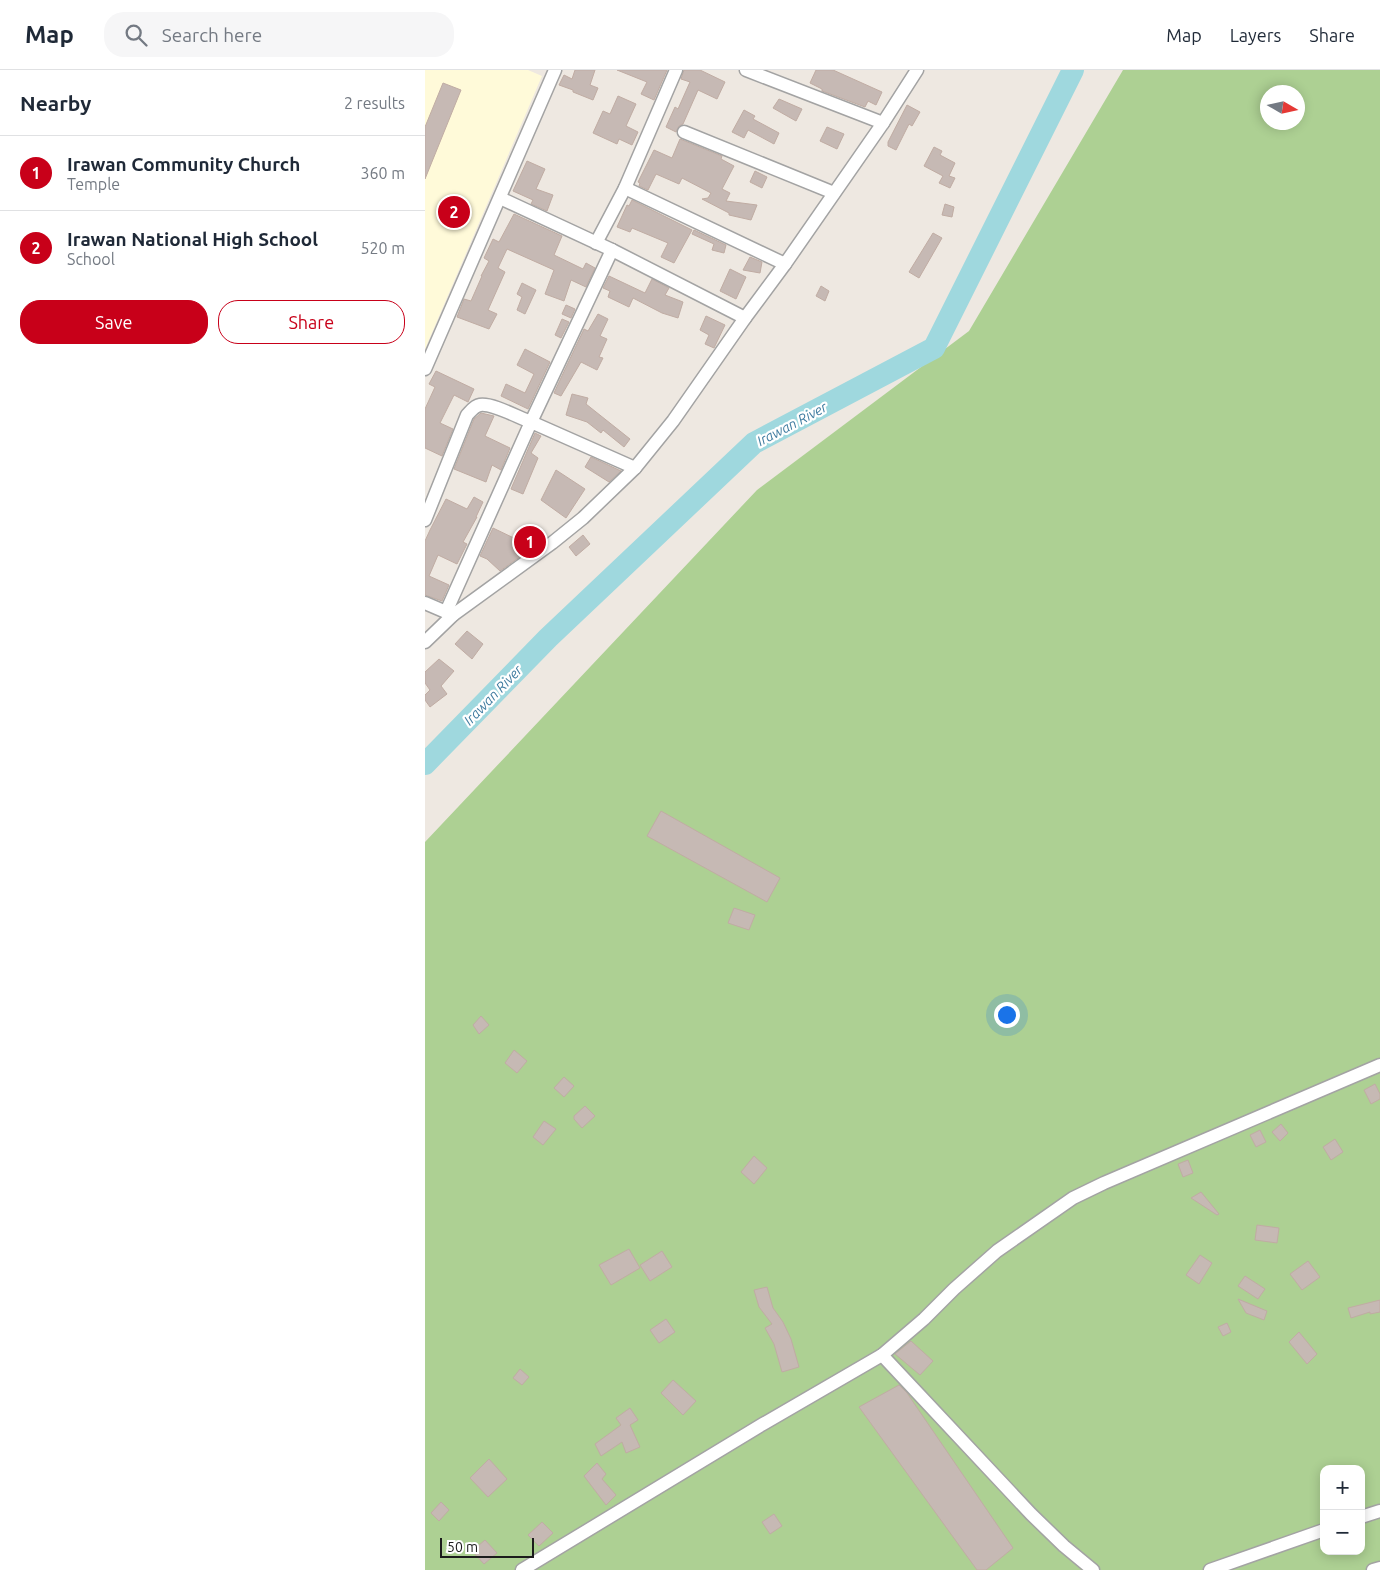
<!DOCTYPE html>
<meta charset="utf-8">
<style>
body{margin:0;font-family:Ubuntu,sans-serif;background:#f6f6f7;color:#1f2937}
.controls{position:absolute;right:15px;bottom:15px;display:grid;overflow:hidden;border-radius:10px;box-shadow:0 2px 12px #0003}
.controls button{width:45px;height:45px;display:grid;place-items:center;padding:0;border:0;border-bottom:1px solid #e0e1e3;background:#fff;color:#1f2937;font:25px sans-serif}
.compass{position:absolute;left:835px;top:15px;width:45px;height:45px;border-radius:50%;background:#fff;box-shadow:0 2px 12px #0003;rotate:99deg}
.scale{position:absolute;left:15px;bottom:12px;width:94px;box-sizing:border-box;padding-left:5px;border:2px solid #1c1c1c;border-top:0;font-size:14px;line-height:18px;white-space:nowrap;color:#1c1c1c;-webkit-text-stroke:4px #fff;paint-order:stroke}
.you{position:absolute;left:581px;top:944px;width:18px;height:18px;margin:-12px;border:4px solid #fff;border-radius:50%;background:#1a73e8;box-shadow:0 0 0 8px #1a73e833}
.badge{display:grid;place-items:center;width:32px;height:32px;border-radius:50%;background:#c80019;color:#fff;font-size:16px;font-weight:700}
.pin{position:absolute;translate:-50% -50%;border:2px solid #fff;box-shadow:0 1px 5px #0006}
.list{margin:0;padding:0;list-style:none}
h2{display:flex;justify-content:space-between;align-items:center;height:65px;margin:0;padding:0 20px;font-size:21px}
h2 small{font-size:16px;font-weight:400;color:#747a83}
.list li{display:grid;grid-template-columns:32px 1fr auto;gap:15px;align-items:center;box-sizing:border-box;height:75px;padding:0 20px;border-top:1px solid #e0e1e3}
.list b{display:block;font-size:19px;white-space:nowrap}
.list p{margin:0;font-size:16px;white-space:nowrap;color:#747a83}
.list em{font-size:16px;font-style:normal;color:#747a83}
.actions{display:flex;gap:10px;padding:15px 20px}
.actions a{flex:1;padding:11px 0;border:1px solid #c80019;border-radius:20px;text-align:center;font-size:18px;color:#c80019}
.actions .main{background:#c80019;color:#fff}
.icon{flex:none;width:28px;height:28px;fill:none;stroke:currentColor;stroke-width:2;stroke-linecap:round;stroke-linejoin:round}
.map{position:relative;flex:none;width:955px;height:1500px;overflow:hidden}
header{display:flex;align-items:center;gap:30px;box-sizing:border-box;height:70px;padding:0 25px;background:#fff;border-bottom:1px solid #e0e1e3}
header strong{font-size:24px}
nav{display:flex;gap:28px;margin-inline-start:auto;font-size:18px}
.search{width:350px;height:45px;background:#f6f6f7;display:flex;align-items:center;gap:12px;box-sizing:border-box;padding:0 18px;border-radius:20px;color:#747a83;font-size:19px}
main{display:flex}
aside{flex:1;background:#fff}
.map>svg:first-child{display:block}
.education{fill:#fffad9}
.forest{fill:#add093;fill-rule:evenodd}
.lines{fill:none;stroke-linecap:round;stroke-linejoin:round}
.river{stroke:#9fd8de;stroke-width:22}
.building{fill:#c6b9b4;stroke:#c0aca3}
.minor-casing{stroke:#a3a3a3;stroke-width:15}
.minor{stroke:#fff;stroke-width:12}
.labels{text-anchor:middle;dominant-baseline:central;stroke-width:4.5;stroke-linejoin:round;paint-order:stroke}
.water-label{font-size:14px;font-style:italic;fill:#407ca0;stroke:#fff}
</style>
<header>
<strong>Map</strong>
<div class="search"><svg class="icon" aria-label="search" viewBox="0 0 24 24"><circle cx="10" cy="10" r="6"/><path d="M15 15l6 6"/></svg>Search here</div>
<nav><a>Map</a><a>Layers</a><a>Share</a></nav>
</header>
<main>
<aside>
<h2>Nearby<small>2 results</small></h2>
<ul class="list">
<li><span class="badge">1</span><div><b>Irawan Community Church</b><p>Temple</p></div><em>360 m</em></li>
<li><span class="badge">2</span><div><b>Irawan National High School</b><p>School</p></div><em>520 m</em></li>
</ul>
<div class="actions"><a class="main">Save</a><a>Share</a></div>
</aside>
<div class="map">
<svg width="955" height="1500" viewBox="0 0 955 1500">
<rect width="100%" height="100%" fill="#eee8e1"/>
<polygon class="education" points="0,0 103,0 117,6 0,279"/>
<path class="forest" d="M698,0H955V1500H0V772L332,420L544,261ZM842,22H872V52H842ZM899,1399H936V1481H899Z"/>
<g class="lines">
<polyline class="river" points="0,694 123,568 329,373 509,278 648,0"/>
</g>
<g class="building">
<polygon points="150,0 170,0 165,15 173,18 168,30 148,22 148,20 134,15 139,5 147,9"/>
<polygon points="192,0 242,0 229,30 216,24 222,12"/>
<polygon points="259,0 275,0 300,12 292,29 273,20 258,54 254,56 251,62 241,57 250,37 253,39 265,12 256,9"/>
<polygon points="391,0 408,0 457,22 451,35 443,31 440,37 397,21 397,19 385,13"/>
<polygon points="18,13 36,20 0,109 0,57"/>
<polygon points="193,26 211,34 201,56 213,62 207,75 194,69 192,74 168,63 178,41 185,44"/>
<polygon points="354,29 377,39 371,51 348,38"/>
<polygon points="482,35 495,42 487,56 484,54 471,80 463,76 463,72"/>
<polygon points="319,40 330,46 328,49 354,63 349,74 323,60 319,68 307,62"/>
<polygon points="402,57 419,64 412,79 395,71"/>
<polygon points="255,69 297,86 296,89 309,96 297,119 305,123 301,131 332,135 326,150 304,145 304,143 277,129 283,128 286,123 257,108 254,114 231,104 223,120 214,116 215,113 213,112 229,80 247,88"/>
<polygon points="509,77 517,81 515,85 530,93 524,106 530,108 525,118 514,113 518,106 499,96"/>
<polygon points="102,91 120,99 111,119 128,125 122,141 106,134 108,130 88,121"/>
<polygon points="330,101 342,107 337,118 325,112"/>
<polygon points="207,130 267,160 249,193 236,187 243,173 207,158 205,162 192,157 202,135 204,136"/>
<polygon points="520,134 529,137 527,147 517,145"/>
<polygon points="89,144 137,166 129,185 158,199 161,193 170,198 161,217 146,210 139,231 120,224 129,200 82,179 73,198 80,202 63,240 72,244 64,259 32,247 39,229 46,231 57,206 56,206 64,191 59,188 68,169 74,172"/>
<polygon points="269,160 301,175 299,183 287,180 289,174 267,164"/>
<polygon points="508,163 517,168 494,208 484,202"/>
<polygon points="325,187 337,192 335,203 318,200"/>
<polygon points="305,199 321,207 311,229 295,221"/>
<polygon points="184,206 220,223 227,209 244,218 240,225 258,232 253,248 237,243 208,228 204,237 183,227 185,221 178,218"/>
<polygon points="97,213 111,220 100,244 92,240 97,227 92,224"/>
<polygon points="396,216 404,221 400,231 391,226"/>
<polygon points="141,235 150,239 146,248 137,244"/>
<polygon points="173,244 183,249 175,266 182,269 174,287 178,288 172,300 156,292 136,326 129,323 135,310 159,259 163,261"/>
<polygon points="281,246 300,255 289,278 280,274 284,265 275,260"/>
<polygon points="137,249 144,252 136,268 130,265"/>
<polygon points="100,279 125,292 103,339 76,326 81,314 100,323 109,304 92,295"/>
<polygon points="11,301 49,319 43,332 29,325 15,353 28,359 17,386 0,378 0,339 10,317 4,314"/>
<polygon points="147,324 163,328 161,334 205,369 199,377 178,360 176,363 162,352 141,345"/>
<polygon points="56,343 69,346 60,366 85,378 76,400 67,395 61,412 29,399 49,349"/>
<polygon points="110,363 116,366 106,383 113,388 98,424 86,419"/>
<polygon points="166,387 196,401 184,412 160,397"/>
<polygon points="131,400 160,419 141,448 116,430"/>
<polygon points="49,427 58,432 51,447 52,447 38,472 42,474 32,494 13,485 4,506 24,515 17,531 0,525 0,471 5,460 21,429 42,439"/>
<polygon points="111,457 121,468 75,501 62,489 55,486 68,458 95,471"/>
<polygon points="158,465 165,474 151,486 144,477"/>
<polygon points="42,561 58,574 47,589 30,574"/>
<polygon points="14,589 29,601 16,616 22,624 5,637 0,630 0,625 5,620 0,613 0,602"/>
<polygon points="236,741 355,808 342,832 222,766"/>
<polygon points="309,838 330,845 324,860 303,853"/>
<polygon points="56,946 64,955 54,964 48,955"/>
<polygon points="89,980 102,991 92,1003 80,993"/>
<polygon points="139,1007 149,1016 139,1027 129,1018"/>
<polygon points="950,1014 955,1024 955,1029 946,1034 939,1020"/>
<polygon points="160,1036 170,1046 157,1058 149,1049 149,1046"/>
<polygon points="119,1051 131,1059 118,1075 108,1067"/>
<polygon points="856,1054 863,1063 855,1071 847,1062"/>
<polygon points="835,1060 841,1072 831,1077 825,1065"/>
<polygon points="910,1069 918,1082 906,1090 898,1077"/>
<polygon points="329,1086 342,1098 329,1114 316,1102"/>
<polygon points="763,1090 768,1103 758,1107 753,1094"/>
<polygon points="776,1122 794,1144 792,1145 766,1128"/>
<polygon points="832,1155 854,1158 852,1173 830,1170"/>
<polygon points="204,1179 215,1198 186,1215 174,1195"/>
<polygon points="237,1181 247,1197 225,1211 215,1195"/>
<polygon points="775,1185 787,1193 774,1214 761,1205"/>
<polygon points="883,1191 895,1207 877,1220 865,1204"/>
<polygon points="820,1206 840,1219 833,1229 813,1216"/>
<polygon points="342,1217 348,1238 358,1252 366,1269 374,1297 357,1302 349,1274 340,1258 347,1254 334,1237 329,1220"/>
<polygon points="813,1229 842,1241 839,1250 821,1243"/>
<polygon points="955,1230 955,1242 945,1244 945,1242 926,1248 923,1238"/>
<polygon points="241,1249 250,1262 234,1273 225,1260"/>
<polygon points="802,1253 806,1262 798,1266 793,1257"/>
<polygon points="874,1262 892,1284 882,1294 864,1272"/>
<polygon points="486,1271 508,1291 495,1305 470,1284"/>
<polygon points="95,1299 104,1307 97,1315 88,1308"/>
<polygon points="248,1310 271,1331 258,1345 236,1323"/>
<polygon points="474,1315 482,1323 588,1478 561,1500 552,1500 434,1337"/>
<polygon points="205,1338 213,1350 205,1355 215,1377 201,1383 197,1372 176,1386 170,1374 196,1355 191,1348"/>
<polygon points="64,1389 82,1409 63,1427 45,1408"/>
<polygon points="172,1393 181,1404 177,1409 191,1425 181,1435 159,1406"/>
<polygon points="16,1432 24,1440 14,1451 6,1443"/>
<polygon points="349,1444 357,1456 345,1464 337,1452"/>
<polygon points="117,1452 128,1463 114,1476 103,1465"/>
<polygon points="60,1470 72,1483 59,1494 47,1481"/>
</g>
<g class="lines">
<g class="minor-casing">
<g id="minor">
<polyline points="321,0 458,53"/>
<polyline points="259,62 409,123"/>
<polyline points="200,118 360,194"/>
<polyline points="75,128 187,180 320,248"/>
<polyline points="171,173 200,118 251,0"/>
<polyline points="0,299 130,0"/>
<path d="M0,450L42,345C46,341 49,336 55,335C68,333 94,348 106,352L187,180"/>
<polyline points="0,533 28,545"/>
<polyline points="21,542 106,352 210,398"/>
<polyline points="0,572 28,545 127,473 158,448 210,398 248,351 320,248 360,194 458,53 492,0"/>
<polyline points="457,1285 606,1444 639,1476 668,1500"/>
<polyline points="936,1447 955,1441"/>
<polyline points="97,1500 338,1354 457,1285 499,1249 529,1219 572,1181 648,1128 679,1113 955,995"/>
<polyline points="785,1500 899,1460"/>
<polyline points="948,1500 955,1498"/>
</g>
</g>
<use href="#minor" class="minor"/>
</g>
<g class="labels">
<g class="water-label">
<text transform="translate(367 354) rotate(-28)">Irawan River</text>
<text transform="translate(68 625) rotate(-46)">Irawan River</text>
</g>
</g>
</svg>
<div class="controls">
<button>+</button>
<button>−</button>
</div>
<svg class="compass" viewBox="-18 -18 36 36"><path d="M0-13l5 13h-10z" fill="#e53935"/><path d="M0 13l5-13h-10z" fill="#747a83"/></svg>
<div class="scale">50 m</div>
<div class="you"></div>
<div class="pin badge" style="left:105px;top:472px">1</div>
<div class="pin badge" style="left:29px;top:142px">2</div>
</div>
</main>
